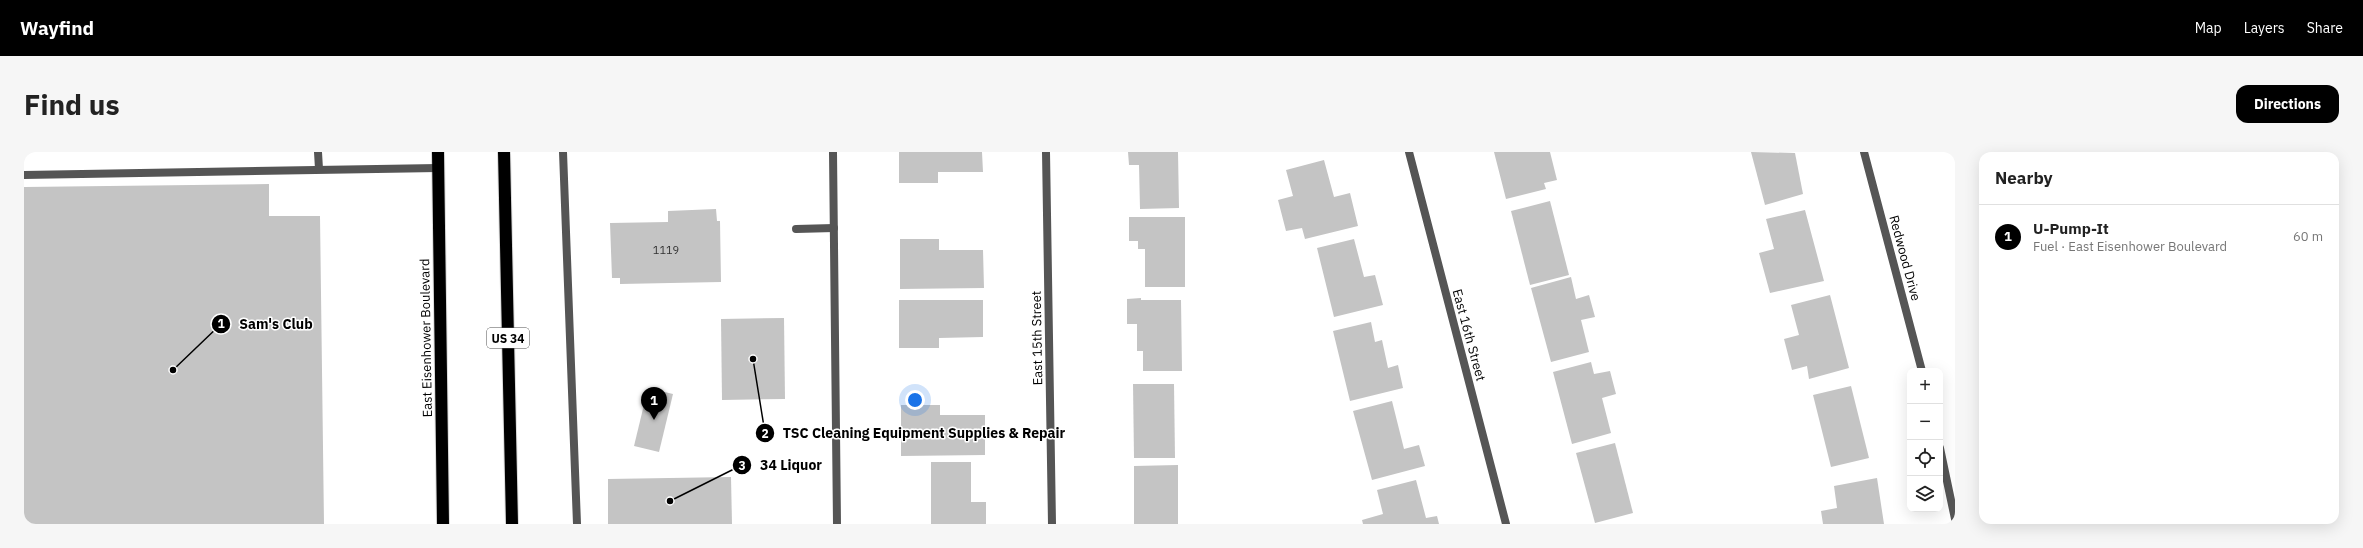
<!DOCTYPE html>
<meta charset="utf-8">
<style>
body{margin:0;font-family:"IBM Plex Sans",sans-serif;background:#f6f6f6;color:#222}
.controls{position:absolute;right:12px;bottom:12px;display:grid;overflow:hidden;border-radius:8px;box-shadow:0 4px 16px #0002}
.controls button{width:36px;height:36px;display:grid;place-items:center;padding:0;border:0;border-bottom:1px solid #e0e0e0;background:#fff;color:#222;font:20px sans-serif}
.you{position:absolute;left:891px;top:248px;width:14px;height:14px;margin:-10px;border:3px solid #fff;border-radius:50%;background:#1a73e8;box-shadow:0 0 0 6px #1a73e833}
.badge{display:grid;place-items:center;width:26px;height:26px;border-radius:50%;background:#000;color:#fff;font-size:13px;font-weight:700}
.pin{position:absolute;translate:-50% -33px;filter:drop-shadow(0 1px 2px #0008)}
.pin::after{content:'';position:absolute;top:21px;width:14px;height:12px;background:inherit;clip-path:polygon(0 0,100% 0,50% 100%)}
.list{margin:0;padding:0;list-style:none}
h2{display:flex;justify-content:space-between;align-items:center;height:52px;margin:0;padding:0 16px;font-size:17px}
h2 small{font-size:13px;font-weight:400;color:#767676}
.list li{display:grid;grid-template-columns:26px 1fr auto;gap:12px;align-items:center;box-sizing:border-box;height:64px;padding:0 16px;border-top:1px solid #e0e0e0}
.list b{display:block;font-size:15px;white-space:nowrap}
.list p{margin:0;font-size:13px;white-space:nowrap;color:#767676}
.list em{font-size:13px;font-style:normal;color:#767676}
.icon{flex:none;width:22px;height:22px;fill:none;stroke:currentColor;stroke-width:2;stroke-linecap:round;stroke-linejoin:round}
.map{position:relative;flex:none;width:1931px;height:372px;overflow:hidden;border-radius:12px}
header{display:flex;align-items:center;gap:24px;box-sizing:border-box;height:56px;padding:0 20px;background:#000;color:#fff}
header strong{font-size:19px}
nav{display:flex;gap:22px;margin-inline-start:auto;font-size:14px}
.intro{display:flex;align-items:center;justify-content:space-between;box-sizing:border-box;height:96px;padding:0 24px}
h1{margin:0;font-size:28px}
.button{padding:10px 18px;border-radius:12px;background:#000;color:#fff;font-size:14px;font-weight:700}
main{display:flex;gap:24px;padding:0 24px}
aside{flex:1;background:#fff;border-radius:12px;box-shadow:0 4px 16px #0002}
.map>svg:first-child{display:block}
.building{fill:#c4c4c4}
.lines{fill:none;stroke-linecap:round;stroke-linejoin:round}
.highway-casing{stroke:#dbdbdb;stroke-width:14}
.lane{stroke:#555;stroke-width:8}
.street{stroke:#555;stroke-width:8}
.highway{stroke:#000;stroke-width:12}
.labels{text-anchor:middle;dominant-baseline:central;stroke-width:3;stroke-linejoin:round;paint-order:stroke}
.number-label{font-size:11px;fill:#313131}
.shield{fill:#fff;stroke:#4c4c4c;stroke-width:1}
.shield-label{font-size:12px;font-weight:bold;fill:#000}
.street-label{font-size:13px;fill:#000;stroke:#fff}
.leader{fill:none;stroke:#000;stroke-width:1.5}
.callout-dot{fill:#000;stroke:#fff;stroke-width:1.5}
.mark-label{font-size:12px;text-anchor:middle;font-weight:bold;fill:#fff}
.callout-label{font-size:14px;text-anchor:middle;font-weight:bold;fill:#000;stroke:#fff;stroke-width:3;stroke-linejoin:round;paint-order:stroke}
</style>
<header>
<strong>Wayfind</strong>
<nav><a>Map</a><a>Layers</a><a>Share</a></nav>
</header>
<div class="intro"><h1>Find us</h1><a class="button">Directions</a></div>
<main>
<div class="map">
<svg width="1931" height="372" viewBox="0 0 1931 372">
<rect width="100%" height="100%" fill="#fff"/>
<g class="building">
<polygon points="875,0 958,0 959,20 914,20 914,31 875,31"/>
<polygon points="1104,0 1154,0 1155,56 1116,57 1115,13 1105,13"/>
<polygon points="1470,0 1526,0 1533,28 1520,31 1522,37 1482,47"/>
<polygon points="1727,0 1771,1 1779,42 1741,53"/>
<polygon points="1300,8 1310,45 1326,41 1334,74 1281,87 1278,76 1262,79 1254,48 1269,44 1262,18"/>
<polygon points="245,32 245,64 296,64 300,372 0,372 0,35"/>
<polygon points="1526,49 1545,123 1506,133 1487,59"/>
<polygon points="692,57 693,69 696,69 697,130 596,132 596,126 588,126 586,71 644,70 644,59"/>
<polygon points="1781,58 1800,129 1746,141 1735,101 1750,97 1742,67"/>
<polygon points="1105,65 1161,65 1161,135 1121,135 1121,97 1114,97 1114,89 1105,89"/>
<polygon points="876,87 915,87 915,98 959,98 960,136 876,137"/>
<polygon points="1330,87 1340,125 1351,123 1359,153 1310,165 1293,96"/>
<polygon points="1547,125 1552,147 1565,143 1571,165 1557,168 1565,200 1527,210 1507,136"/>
<polygon points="1806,143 1825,216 1785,227 1783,214 1768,218 1760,187 1775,183 1767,153"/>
<polygon points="1117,146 1117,148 1157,148 1158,219 1119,219 1119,199 1113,199 1113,172 1103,172 1103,147"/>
<polygon points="875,148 959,148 959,185 915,186 915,196 875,196"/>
<polygon points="760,166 761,247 698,248 697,167"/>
<polygon points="1347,170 1351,190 1358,188 1364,216 1374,213 1379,236 1326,249 1309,179"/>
<polygon points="1567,210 1570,222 1586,219 1592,242 1578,246 1587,281 1548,292 1529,220"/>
<polygon points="1109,232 1150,232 1151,306 1110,306"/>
<polygon points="1827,234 1845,306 1807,315 1789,243"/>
<polygon points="624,236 649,242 635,300 610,294"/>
<polygon points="1368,249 1380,297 1395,293 1401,314 1348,328 1329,259"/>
<polygon points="877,253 916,253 916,263 961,263 961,303 877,304"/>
<polygon points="1591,291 1609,361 1571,371 1552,301"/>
<polygon points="907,310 947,310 947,350 962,350 962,372 907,372"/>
<polygon points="1154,313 1154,372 1110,372 1110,314"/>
<polygon points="707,325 708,372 584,372 584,327"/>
<polygon points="1853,326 1860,372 1799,372 1797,359 1813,356 1810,334"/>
<polygon points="1392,328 1402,366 1413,364 1415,372 1339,372 1338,368 1359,362 1353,338"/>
</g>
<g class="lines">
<g class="highway-casing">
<g id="highway">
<polyline points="414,0 419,372"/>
<polyline points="480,0 488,372"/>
</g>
</g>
<g class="lane">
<polyline points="294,0 295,17"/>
<polyline points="539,0 553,372"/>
<polyline points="0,23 414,16"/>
<polyline points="772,77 810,76"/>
</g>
<g class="street">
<polyline points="809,0 813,372"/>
<polyline points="1022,0 1028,372"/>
<polyline points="1385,0 1482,372"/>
<polyline points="1840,0 1898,219"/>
<polyline points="1916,296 1931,367"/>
</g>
<use href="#highway" class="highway"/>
</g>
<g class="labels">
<g class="number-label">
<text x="642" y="98">1119</text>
</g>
<rect class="shield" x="463" y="176" width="42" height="20" rx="3"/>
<g class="shield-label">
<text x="484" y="186">US 34</text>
</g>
<g class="street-label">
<text transform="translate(1881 106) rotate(75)">Redwood Drive</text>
<text transform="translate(1445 183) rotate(75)">East 16th Street</text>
<text transform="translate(402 186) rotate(-91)">East Eisenhower Boulevard</text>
<text transform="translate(1013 186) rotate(-91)">East 15th Street</text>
</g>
</g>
<path class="leader" d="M149 218L197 172M729 207L741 281M646 349L718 313"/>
<g class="callout-dot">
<circle cx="149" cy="218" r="4"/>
<circle cx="729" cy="207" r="4"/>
<circle cx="646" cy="349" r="4"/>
<circle cx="197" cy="172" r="10"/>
<circle cx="741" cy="281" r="10"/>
<circle cx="718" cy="313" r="10"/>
</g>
<g class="mark-label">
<text x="197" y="176">1</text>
<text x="741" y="286">2</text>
<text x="718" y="318">3</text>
</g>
<g class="callout-label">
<text x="252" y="177">Sam's Club</text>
<text x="900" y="286">TSC Cleaning Equipment Supplies &amp; Repair</text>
<text x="767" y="318">34 Liquor</text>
</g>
</svg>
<div class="controls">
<button>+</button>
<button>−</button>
<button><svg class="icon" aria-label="locate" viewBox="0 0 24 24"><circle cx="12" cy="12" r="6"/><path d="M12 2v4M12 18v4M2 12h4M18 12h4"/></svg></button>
<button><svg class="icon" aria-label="layers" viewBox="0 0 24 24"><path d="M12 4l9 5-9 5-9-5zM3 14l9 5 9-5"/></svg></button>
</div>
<div class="you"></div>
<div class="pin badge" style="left:630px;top:268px">1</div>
</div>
<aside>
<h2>Nearby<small></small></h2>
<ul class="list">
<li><span class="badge">1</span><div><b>U-Pump-It</b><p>Fuel · East Eisenhower Boulevard</p></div><em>60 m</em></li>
</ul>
</aside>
</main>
